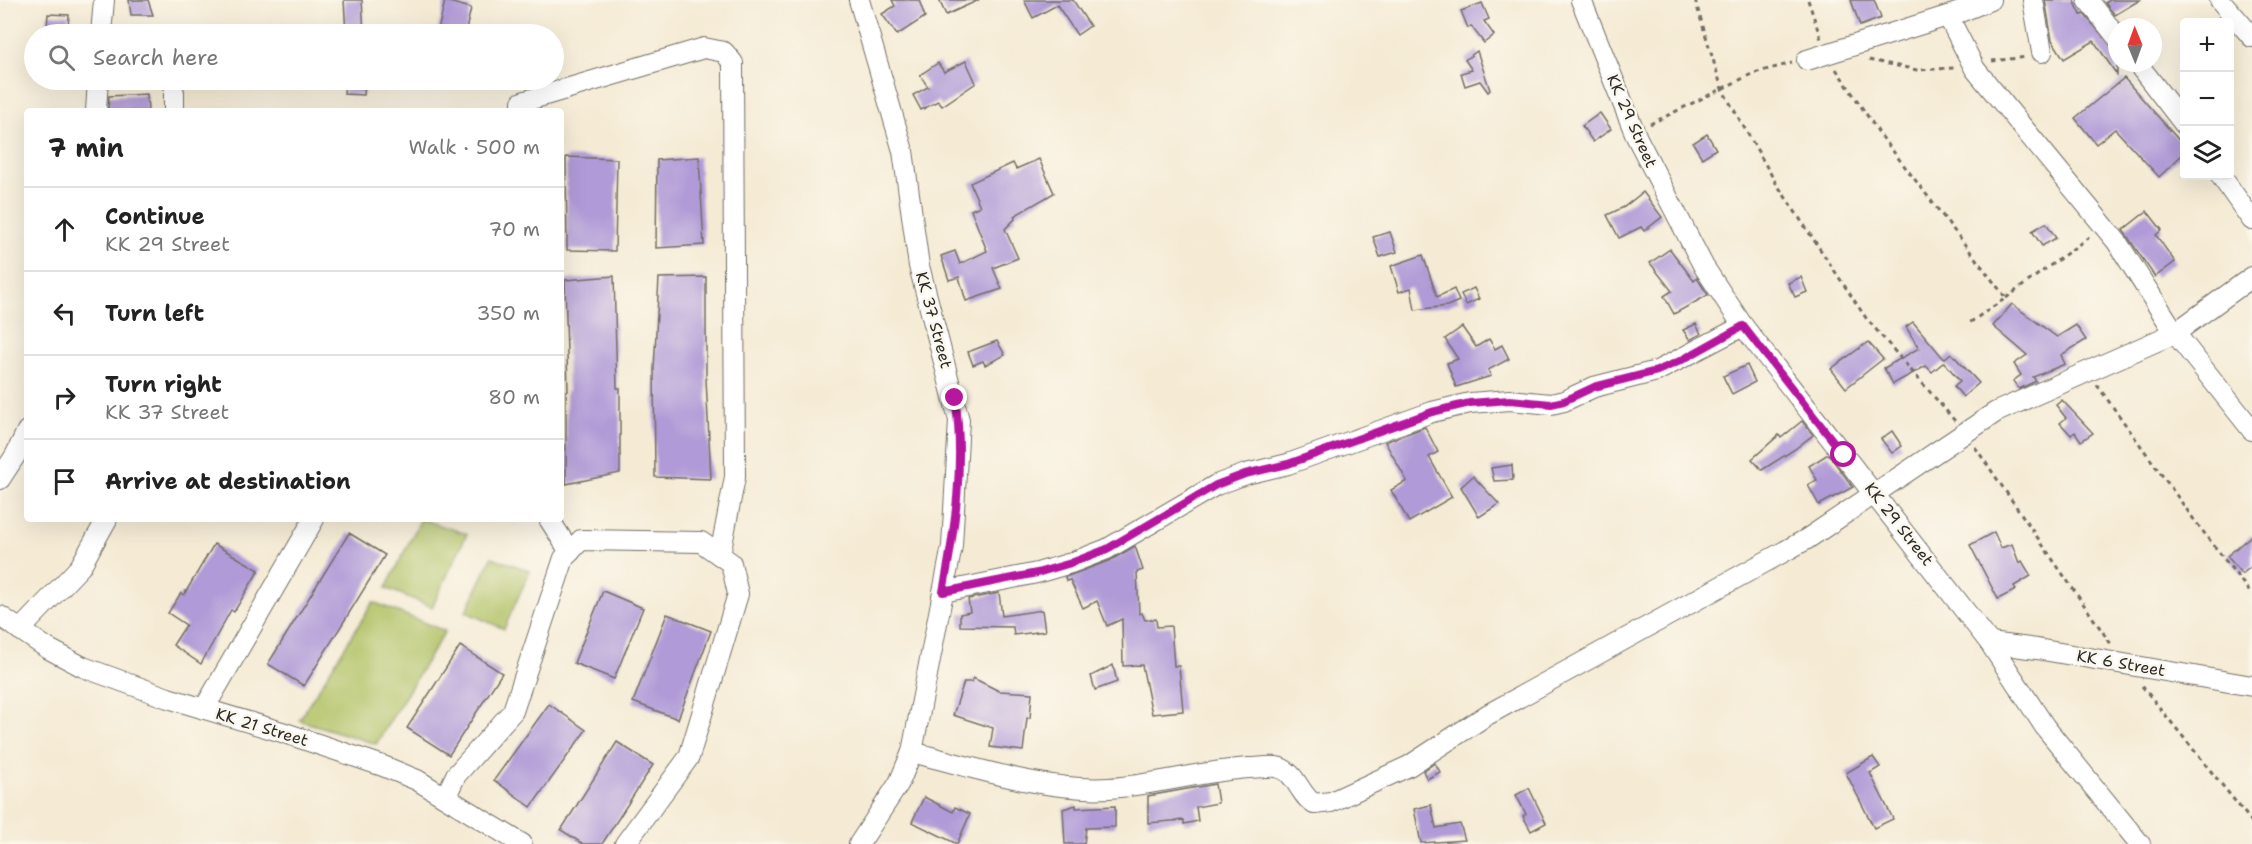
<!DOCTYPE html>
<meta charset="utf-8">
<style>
body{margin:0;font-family:"Shantell Sans",sans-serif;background:#f2f2f2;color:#222}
.controls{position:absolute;right:18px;top:18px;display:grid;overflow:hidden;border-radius:6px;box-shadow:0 6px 24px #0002}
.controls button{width:54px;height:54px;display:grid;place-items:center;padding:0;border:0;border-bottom:2px solid #e0e0e0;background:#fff;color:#222;font:30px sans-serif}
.compass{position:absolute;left:2108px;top:18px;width:54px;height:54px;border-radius:50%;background:#fff;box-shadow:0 6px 24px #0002;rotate:359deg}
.stop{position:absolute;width:18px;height:18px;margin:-14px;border:4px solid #b5179e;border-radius:50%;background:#fff}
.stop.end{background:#b5179e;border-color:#fff;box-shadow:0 2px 6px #0008}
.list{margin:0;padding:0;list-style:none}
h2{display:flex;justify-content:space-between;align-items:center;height:78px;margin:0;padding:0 24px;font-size:26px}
h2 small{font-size:20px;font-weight:400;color:#767676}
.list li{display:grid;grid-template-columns:39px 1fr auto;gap:18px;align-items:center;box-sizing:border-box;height:84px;padding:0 24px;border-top:2px solid #e0e0e0}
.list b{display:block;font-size:22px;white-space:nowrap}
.list p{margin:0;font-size:20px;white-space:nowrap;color:#767676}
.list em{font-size:20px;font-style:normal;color:#767676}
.icon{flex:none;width:33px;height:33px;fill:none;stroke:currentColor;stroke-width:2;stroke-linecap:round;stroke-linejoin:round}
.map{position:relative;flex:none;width:2252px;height:844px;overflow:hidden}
.search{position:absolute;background:#fff;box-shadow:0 6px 24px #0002;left:24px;top:24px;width:540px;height:66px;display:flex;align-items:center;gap:15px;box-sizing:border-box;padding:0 21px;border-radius:33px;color:#767676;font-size:22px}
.panel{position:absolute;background:#fff;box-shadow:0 6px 24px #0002;left:24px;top:108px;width:540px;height:414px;border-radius:6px}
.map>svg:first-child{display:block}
.green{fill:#b0c164;stroke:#6e7648;stroke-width:1.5}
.building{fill:#b09ad7}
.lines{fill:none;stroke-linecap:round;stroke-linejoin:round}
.street-casing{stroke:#726e66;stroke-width:22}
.path{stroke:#726e66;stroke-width:3;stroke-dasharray:4.5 4.5;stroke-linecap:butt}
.street{stroke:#fff;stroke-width:20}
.route{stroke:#b5179e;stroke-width:8}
.labels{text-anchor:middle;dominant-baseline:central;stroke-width:5;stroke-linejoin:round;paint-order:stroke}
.street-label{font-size:16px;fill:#2b2b2b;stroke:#fbf7ec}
</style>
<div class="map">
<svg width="2252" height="844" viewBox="0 0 2252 844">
<rect width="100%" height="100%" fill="#fbf7ec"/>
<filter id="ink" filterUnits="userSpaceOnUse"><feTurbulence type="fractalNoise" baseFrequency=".0167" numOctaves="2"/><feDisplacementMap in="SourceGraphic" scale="12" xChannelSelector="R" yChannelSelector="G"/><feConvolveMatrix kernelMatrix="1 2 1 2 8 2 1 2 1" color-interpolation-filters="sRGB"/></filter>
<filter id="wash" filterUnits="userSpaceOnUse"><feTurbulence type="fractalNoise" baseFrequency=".008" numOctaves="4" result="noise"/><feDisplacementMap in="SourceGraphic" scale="24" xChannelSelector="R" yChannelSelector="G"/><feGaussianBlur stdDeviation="1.35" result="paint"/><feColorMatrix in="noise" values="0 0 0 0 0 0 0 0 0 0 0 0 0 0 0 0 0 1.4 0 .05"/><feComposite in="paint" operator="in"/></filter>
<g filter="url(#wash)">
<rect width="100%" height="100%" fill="#f5ebd5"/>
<g class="green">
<polygon points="421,519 467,534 432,607 386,588"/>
<polygon points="492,557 530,571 504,629 466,612"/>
<polygon points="373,602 445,631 376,744 299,720"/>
</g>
<g id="blocks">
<g class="building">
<polygon points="129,0 148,0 153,15 131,15"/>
<polygon points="344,0 362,0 364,34 346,34"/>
<polygon points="892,0 919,0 925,17 897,35 882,14 895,6"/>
<polygon points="939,0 979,0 946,15"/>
<polygon points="1024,0 1073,0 1090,26 1077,35 1057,5 1033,18"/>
<polygon points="1851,0 1874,0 1881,18 1860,26"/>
<polygon points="2045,0 2074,0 2081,15 2084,14 2117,52 2117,75 2094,41 2064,59 2052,40"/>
<polygon points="2110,0 2140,0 2115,15 2105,3"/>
<polygon points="445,1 471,8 465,34 437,34"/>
<polygon points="1482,3 1489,19 1484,21 1494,35 1484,43 1471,26 1468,28 1461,11"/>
<polygon points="48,14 69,15 68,28 47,27"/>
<polygon points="1477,51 1490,90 1488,92 1480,81 1465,86 1461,73 1472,70 1465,60"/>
<polygon points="966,61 976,83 942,106 938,101 921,110 913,95 928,87 920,75 938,63 944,72"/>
<polygon points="2124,78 2184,146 2184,153 2159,177 2115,129 2096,144 2075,118"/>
<polygon points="345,80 365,80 364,95 344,94"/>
<polygon points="147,94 148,111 108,111 109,96"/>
<polygon points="1600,113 1611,129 1593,142 1582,126"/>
<polygon points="1707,134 1716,149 1702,158 1693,143"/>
<polygon points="566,157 617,159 615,251 567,250"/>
<polygon points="699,157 704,245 656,248 657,160"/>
<polygon points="1039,159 1054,193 1014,216 1015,219 1005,229 1018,258 993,268 1002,289 966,301 959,277 949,280 941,256 955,251 960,264 987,251 971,210 980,206 970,183 1013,163 1016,169"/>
<polygon points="1643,192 1662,217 1644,231 1641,227 1619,238 1607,215 1624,207"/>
<polygon points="2147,211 2162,230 2156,235 2175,262 2155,277 2123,230"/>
<polygon points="2046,223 2056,238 2042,246 2032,231"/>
<polygon points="1390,232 1397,252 1380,257 1373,237"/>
<polygon points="1670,249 1694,281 1697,278 1708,295 1674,314 1664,296 1672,291 1650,263"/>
<polygon points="1423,255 1437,297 1454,289 1459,301 1447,306 1415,310 1411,288 1399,292 1391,266"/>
<polygon points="614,276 617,388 620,388 620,473 566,484 566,391 568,391 565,280"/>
<polygon points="706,277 706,379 711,479 655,477 654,369 659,278"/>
<polygon points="1801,277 1807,292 1795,297 1788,283"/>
<polygon points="1474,288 1479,299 1466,305 1461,294"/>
<polygon points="2012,304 2057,337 2076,325 2086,340 2061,355 2065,364 2033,377 2036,381 2019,389 2013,381 2021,375 2014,364 2027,355 1993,326"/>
<polygon points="1913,322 1944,359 1951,353 1979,383 1963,397 1954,386 1960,381 1944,362 1932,372 1926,366 1893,384 1884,368 1919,348 1906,327"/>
<polygon points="1696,324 1701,334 1690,340 1683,330"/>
<polygon points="1462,327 1476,347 1489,339 1495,349 1502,345 1509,359 1488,370 1491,376 1456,387 1447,363 1458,359 1445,339"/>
<polygon points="997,341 1005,355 985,365 983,361 973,365 968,352"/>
<polygon points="1868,342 1883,359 1846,388 1831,369"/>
<polygon points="1747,365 1755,382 1732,394 1723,376"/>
<polygon points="2062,400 2078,417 2093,433 2081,441 2075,432 2071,435 2060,423 2066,418 2056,405"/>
<polygon points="1802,421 1813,435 1795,449 1762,470 1752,459 1779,435 1781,438"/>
<polygon points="1425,427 1438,452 1429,457 1452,497 1409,522 1391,490 1407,481 1385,442"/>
<polygon points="1892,431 1902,446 1892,453 1881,439"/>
<polygon points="1828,454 1853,487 1819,505 1808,485 1817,480 1809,466"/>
<polygon points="1512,465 1513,480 1494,481 1491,468"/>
<polygon points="1473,476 1499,504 1479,517 1461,487"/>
<polygon points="1994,532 2001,548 2012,544 2019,563 2022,561 2031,576 2014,586 2016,590 1998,599 1970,545"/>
<polygon points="349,533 385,555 304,686 268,664"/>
<polygon points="2252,535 2252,566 2242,574 2227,556"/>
<polygon points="214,544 259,570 234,612 231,610 201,664 173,645 186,625 168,613 181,593 184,595"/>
<polygon points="1135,546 1143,570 1137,572 1139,614 1142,613 1145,620 1156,619 1157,627 1171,626 1174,666 1179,666 1183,711 1152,714 1142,665 1123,666 1122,619 1107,626 1097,601 1083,608 1070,580 1066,581 1065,577 1111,560"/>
<polygon points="603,591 643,608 614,679 574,663"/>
<polygon points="999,593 1002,616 1042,610 1045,631 1014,635 1013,627 960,626 960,614 970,612 968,599"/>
<polygon points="667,614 711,631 678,719 633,702"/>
<polygon points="460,646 502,673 449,755 407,728"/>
<polygon points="1113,665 1117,682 1095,690 1091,676"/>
<polygon points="973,678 999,691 1032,693 1030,718 1027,718 1023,751 990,747 993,728 953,715 964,682 971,682"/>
<polygon points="549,704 586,730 531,807 494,780"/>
<polygon points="617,742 653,765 602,844 583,844 561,830"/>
<polygon points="1873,757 1880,767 1870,773 1893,819 1874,828 1846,773"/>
<polygon points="1435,763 1440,772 1427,779 1423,771"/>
<polygon points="1215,784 1218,803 1196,807 1198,821 1184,824 1184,820 1148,823 1148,796"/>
<polygon points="1529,788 1546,823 1531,831 1523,816 1526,814 1516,795"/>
<polygon points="924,797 953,812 955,807 970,814 957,844 912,822"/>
<polygon points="1076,805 1076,808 1115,806 1115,827 1086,828 1084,844 1065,844 1063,809"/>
<polygon points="1431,805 1436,828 1460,824 1465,840 1421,843 1414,809"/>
</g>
</g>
</g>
<g filter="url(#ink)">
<use href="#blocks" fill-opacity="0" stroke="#726e66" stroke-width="1.5"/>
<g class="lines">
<g class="street-casing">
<g id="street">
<polyline points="1581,0 1637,138 1704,267 1743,326 1990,643 2045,727 2140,844"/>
<polyline points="2033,0 2042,52"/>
<polyline points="2088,0 2117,37"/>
<polyline points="2220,0 2252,37"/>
<polyline points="1948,16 1975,69 2117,242 2175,333 2252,430"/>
<polyline points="101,34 104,0"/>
<polyline points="1807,60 1960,12 1990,0"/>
<polyline points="2137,63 2184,124"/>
<polyline points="96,111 98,80"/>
<polyline points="174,111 174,92"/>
<polyline points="522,111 522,102 704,48 724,52 733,63 735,477 720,555"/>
<polyline points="2221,176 2252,220"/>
<polyline points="0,479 15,456 27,431"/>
<polyline points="549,519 570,552"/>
<polyline points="943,592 1037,573 1071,563 1107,549 1216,485 1246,474 1288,464 1432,412 1470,403 1510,400 1551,404 1564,401 1594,387 1657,371 1743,326"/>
<polyline points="0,616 47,648 83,667 168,698 282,732 383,766 417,780 522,844"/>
<polyline points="20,630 80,567 107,519"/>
<polyline points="1990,643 2037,649 2252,686"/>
<polyline points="204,709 314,519"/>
<path d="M912,752C970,767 1048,792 1109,788C1156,785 1202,771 1249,768C1258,768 1268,766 1276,767C1296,770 1299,795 1314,804L1331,802L1409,766L1487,715L1807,539L1996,412L2175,333L2252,277"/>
<polyline points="446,796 456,775 513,711 564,558 581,540 701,542 731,563 738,594 689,757 625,844"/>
<polyline points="859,844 899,783 912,752 952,546 959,420 919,266 903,151 859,0"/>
</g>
</g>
<g class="path">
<polyline points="1695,0 1722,89 1776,183 1866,318 1955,421"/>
<polyline points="1808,0 1821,39"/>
<polyline points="1869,60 1917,70 1955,68"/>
<polyline points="1992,61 2027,57"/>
<polyline points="1836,69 1879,133 2006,298 1969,323"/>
<polyline points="1650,124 1754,73 1792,63"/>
<polyline points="2006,298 2089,237"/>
<polyline points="2097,385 2195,521 2252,595"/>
<polyline points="1975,447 2111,644"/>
<polyline points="2142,686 2252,822"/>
</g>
<use href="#street" class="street"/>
</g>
</g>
<g class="lines" filter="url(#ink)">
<path class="route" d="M955,398C965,461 955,529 943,592L1037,573L1071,563L1107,549L1216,485L1245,474L1288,464L1432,412L1470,403L1510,400L1551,404L1564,401L1594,387L1657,371L1680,361L1743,326L1844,455"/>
</g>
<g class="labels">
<g class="street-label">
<text transform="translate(1632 121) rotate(66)">KK 29 Street</text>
<text transform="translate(934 320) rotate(75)">KK 37 Street</text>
<text transform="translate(1899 524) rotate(52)">KK 29 Street</text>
<text transform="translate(2121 663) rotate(10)">KK 6 Street</text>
<text transform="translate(262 727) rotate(17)">KK 21 Street</text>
</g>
</g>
</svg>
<div class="controls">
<button>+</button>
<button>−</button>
<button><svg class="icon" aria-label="layers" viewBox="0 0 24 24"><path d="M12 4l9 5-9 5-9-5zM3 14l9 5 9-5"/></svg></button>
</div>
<svg class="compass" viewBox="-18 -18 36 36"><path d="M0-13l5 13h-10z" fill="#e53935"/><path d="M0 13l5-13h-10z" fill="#767676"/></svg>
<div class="stop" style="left:1844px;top:455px"></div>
<div class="stop end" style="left:955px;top:398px"></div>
<div class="search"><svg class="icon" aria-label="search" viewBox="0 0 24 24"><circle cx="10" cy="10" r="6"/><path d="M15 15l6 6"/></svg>Search here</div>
<section class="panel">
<h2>7 min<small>Walk · 500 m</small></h2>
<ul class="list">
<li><svg class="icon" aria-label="ahead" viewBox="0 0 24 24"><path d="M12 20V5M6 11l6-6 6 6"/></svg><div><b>Continue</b><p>KK 29 Street</p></div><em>70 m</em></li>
<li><svg class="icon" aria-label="left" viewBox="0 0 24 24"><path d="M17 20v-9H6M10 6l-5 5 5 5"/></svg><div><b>Turn left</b></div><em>350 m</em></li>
<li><svg class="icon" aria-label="right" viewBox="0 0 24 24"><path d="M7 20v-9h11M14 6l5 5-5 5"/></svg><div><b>Turn right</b><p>KK 37 Street</p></div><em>80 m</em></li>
<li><svg class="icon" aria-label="arrive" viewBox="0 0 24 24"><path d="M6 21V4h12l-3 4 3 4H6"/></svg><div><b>Arrive at destination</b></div></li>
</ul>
</section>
</div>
